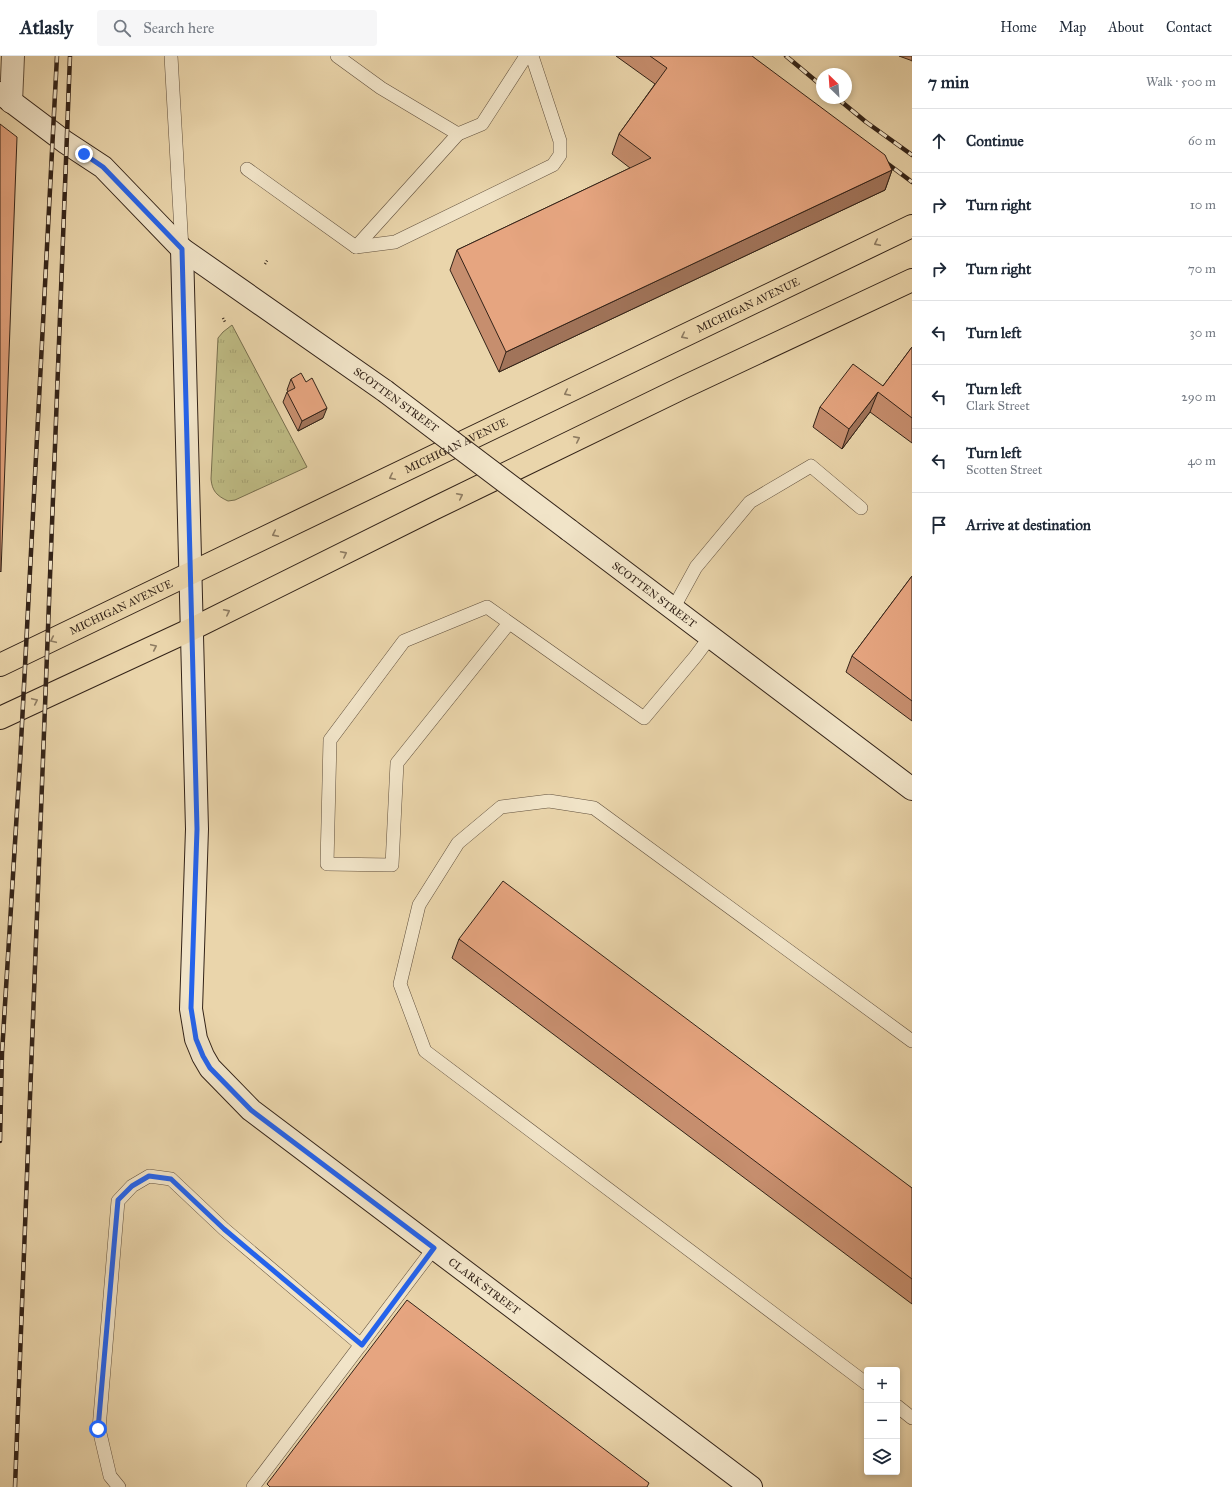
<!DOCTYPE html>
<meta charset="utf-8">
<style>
body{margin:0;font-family:"IM FELL Great Primer",serif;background:#f6f6f7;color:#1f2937}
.controls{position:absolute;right:12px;bottom:12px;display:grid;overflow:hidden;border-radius:4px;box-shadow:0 2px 6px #0003}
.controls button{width:36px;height:36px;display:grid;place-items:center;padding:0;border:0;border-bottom:1px solid #e0e1e3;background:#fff;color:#1f2937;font:20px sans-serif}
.compass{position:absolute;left:816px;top:12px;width:36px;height:36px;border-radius:50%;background:#fff;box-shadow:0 2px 6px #0003;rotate:335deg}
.stop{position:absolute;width:12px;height:12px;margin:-9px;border:3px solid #2563eb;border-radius:50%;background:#fff}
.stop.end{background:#2563eb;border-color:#fff;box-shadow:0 1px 4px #0008}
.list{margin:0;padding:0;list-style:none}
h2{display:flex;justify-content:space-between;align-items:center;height:52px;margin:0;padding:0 16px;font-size:17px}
h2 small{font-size:13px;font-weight:400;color:#747a83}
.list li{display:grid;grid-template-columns:26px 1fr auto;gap:12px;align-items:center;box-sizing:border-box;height:64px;padding:0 16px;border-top:1px solid #e0e1e3}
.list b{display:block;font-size:15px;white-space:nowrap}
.list p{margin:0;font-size:13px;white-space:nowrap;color:#747a83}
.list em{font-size:13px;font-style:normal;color:#747a83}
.icon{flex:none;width:22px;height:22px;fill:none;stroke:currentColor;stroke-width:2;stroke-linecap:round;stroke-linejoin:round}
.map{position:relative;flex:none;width:912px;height:1431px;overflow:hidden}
header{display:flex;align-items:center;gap:24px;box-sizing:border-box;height:56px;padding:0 20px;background:#fff;border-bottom:1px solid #e0e1e3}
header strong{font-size:19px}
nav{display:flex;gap:22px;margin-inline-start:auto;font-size:14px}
.search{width:280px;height:36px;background:#f6f6f7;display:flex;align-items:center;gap:10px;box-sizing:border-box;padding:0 14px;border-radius:4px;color:#747a83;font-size:15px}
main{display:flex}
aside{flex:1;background:#fff}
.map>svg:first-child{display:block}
.grass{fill:url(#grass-tufts);stroke:#786f4e}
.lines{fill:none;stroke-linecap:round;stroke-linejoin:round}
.lane-casing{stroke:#61503d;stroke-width:14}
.street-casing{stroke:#61503d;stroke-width:24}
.secondary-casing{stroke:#332318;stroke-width:24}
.primary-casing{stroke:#332318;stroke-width:24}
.path{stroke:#332318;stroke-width:2.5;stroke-dasharray:1 2;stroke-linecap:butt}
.lane{stroke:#f1e4c8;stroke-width:13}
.street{stroke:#f1e4c8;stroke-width:22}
.secondary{stroke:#f1e4c8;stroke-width:22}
.primary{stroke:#ead5ab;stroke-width:22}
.rail-casing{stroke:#332318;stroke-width:4.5}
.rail{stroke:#f1e4c8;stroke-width:3;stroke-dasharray:9;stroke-linecap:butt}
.secondary-bridge-casing{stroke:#332318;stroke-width:24;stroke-linecap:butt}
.secondary-bridge{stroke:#f1e4c8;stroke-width:22}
.wall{fill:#c68e6e;stroke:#332318}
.shaded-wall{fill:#a1745a;stroke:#332318}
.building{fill:#e6a580;stroke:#332318}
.oneway{stroke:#8e7c62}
.route{stroke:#2563eb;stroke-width:5}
.labels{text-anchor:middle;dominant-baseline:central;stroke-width:3.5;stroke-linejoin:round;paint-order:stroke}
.street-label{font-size:11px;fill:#332318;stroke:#f1e4c8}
</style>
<header>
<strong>Atlasly</strong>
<div class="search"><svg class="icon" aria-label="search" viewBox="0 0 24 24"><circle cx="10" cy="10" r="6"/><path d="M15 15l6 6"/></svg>Search here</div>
<nav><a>Home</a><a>Map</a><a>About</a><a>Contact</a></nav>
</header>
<main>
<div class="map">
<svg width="912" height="1431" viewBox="0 0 912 1431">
<defs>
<pattern id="grass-tufts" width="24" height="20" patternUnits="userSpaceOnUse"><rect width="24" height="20" fill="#bebb84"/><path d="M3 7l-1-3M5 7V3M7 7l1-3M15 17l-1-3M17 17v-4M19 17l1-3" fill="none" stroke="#a4a071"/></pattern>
</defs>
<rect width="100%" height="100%" fill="#ead5ab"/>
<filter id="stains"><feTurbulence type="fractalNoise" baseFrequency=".005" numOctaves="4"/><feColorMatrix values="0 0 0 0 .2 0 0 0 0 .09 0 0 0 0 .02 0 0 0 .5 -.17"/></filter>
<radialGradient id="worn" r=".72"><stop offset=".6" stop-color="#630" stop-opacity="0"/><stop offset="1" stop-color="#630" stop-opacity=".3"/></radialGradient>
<path class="grass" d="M232,269L307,411L235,444L228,445C217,440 212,435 211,423L218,282L223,276Z"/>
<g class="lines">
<g class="lane-casing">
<g id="lane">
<polyline points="171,0 182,193"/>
<polyline points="337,0 381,32 458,78 482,68 526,0"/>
<polyline points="247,113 356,191 395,186 553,109 560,99 560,85 532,0"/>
<polyline points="356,191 458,78"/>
<polyline points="673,553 696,511 750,446 811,410 861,452"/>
<polyline points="509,567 397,707 392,809 327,808 330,684 404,585 487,551 644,662 695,601 710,581"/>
<polyline points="867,1328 425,995 400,928 419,849 458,787 501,751 549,745 594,752 912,985"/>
<polyline points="897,1350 912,1362"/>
<polyline points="119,1431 110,1420 99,1373 118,1145 132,1130 149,1120 171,1123 224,1173 361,1289"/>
<polyline points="253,1431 434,1192"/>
</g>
</g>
<g class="street-casing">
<polyline id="street" points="11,46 13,0"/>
</g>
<g class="secondary-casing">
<g id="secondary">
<polyline points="0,37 65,86 103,111 182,193 385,335"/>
<path id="s1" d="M182,193L197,773L191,953L196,983L203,1000L210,1012L251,1054L751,1431"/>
<path id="s2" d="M569,474L912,733"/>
</g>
</g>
<g class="primary-casing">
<g id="primary">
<path id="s3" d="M0,609L912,170"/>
<polyline points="0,662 192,573 433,453 682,332 912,224"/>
</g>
</g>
<g class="path">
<polyline points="265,208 268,203"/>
<polyline points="223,262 225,266"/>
</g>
<use href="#lane" class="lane"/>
<use href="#street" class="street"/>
<use href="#secondary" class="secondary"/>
<use href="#primary" class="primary"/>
<g class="rail-casing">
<g id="rail">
<polyline points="786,0 822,30"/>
<polyline points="837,42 866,66 912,99"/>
<polyline points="880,102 912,126"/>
<polyline points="0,1085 2,997 20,706 57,0"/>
<polyline points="15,1431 70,0"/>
</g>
</g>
<use href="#rail" class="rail"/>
<g class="secondary-bridge-casing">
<polyline id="secondary-bridge" points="385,335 569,474"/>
</g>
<use href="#secondary-bridge" class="secondary-bridge"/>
</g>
<g class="wall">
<polygon points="616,0 752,0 892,114 885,134 499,316 450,214 457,194 630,112 612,98 619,78 655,28"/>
<polygon points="899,0 912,0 912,5 910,4"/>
<polygon points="912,291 912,387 870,356 842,393 813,371 820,351 883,330"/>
<polygon points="291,323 323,362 298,375 283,346 287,336 288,336 287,334"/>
<polygon points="912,520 912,665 846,616 852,600"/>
<polygon points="459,883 912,1132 912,1248 452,902"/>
</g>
<g class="shaded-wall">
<polygon points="892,114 885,134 499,316 506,296"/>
<polygon points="878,336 870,356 842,393 849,373"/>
<polygon points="327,352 323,362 298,375 302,365"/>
</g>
<g class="building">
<polygon points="650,0 752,0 885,99 892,114 506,296 457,194 651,102 619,78 667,12"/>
<polygon points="0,68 17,81 1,516 0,515"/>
<polygon points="912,291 912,362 878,336 849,373 820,351 853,308 883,330"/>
<polygon points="301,317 306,326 312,322 327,352 302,365 287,336 295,332 291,323"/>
<polygon points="912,520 912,645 852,600"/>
<polygon points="503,825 912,1132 912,1223 459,883"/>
<polygon points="407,1244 649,1427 647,1431 270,1431 267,1428"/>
</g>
<defs><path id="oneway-chevron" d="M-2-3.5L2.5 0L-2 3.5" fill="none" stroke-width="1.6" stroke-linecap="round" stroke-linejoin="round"/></defs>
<g class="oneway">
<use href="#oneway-chevron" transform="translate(877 187) rotate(154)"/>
<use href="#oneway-chevron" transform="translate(684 280) rotate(154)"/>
<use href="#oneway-chevron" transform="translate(567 337) rotate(154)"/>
<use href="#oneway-chevron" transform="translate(577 383) rotate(-26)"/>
<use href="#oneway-chevron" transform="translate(392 421) rotate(154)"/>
<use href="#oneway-chevron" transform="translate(460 440) rotate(-26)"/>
<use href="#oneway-chevron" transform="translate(275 478) rotate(154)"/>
<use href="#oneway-chevron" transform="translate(344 498) rotate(-27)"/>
<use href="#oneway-chevron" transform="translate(227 556) rotate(-27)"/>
<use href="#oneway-chevron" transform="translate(53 584) rotate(155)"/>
<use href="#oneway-chevron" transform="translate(154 591) rotate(-25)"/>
<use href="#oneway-chevron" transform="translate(35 645) rotate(-25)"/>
</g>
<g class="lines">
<polyline class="route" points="84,98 103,111 182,193 197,773 191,952 196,983 203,1000 210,1012 251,1054 434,1192 362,1289 224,1173 171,1123 149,1120 132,1130 118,1144 98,1373"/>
</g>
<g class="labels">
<g class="street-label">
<text stroke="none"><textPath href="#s3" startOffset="830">MICHIGAN AVENUE</textPath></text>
<text transform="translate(396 344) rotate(36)">SCOTTEN STREET</text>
<text stroke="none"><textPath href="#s3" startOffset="506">MICHIGAN AVENUE</textPath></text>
<text stroke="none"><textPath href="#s2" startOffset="107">SCOTTEN STREET</textPath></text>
<text stroke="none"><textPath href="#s3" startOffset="134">MICHIGAN AVENUE</textPath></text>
<text stroke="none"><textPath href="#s1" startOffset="1174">CLARK STREET</textPath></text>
</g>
</g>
<rect width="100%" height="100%" filter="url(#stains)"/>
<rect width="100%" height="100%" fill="url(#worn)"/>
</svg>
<div class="controls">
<button>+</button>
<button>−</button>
<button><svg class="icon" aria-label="layers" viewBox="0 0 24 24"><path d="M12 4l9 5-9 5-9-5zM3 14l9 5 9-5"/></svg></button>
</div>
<svg class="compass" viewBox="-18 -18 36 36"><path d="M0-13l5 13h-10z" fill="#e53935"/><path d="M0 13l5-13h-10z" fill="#747a83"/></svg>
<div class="stop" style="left:98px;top:1373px"></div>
<div class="stop end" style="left:84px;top:98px"></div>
</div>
<aside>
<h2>7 min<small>Walk · 500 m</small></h2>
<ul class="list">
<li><svg class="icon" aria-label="ahead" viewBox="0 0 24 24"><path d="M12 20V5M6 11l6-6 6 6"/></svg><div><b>Continue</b></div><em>60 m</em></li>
<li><svg class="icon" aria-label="right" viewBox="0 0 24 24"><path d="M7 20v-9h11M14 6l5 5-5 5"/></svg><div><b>Turn right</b></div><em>10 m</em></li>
<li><svg class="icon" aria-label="right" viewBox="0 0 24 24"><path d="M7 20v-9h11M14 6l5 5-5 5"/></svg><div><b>Turn right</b></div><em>70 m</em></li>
<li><svg class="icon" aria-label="left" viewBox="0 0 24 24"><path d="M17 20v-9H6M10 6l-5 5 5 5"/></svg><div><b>Turn left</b></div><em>30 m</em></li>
<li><svg class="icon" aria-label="left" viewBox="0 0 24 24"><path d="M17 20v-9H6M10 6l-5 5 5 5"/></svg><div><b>Turn left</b><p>Clark Street</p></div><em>290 m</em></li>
<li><svg class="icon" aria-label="left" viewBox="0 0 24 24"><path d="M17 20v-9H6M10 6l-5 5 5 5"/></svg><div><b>Turn left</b><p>Scotten Street</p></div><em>40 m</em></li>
<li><svg class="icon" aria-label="arrive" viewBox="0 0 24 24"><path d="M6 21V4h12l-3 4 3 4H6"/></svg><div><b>Arrive at destination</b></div></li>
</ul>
</aside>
</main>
